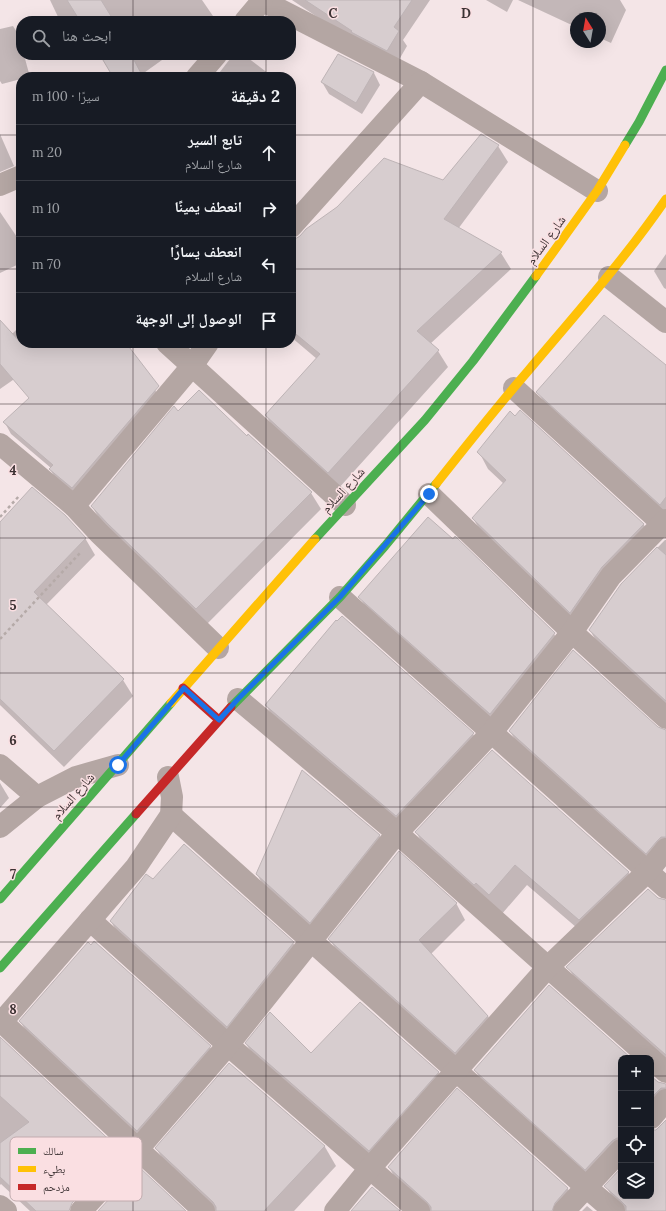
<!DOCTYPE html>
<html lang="ar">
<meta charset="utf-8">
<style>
body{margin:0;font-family:Lora,"Noto Naskh Arabic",serif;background:#242831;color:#f1f3f6;direction:rtl}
.controls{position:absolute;right:12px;bottom:12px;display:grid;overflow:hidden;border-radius:8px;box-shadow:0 4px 16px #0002}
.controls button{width:36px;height:36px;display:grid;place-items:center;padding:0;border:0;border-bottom:1px solid #363941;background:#171b24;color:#f1f3f6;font:20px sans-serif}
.compass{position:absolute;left:570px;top:12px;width:36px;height:36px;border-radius:50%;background:#171b24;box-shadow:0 4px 16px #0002;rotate:349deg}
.stop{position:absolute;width:12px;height:12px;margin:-9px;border:3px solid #1a73e8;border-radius:50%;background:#fff}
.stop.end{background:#1a73e8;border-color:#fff;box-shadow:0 1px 4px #0008}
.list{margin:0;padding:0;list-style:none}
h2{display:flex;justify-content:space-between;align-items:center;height:52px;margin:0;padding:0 16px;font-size:17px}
h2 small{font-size:13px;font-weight:400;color:#9ea1a6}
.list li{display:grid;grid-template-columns:26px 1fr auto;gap:12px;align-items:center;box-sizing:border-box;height:56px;padding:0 16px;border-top:1px solid #363941}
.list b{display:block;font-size:15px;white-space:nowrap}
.list p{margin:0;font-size:13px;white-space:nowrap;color:#9ea1a6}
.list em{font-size:13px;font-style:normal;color:#9ea1a6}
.icon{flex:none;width:22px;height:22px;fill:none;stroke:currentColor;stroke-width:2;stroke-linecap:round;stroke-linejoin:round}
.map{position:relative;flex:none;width:666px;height:1211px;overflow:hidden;direction:ltr}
.search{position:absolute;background:#171b24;box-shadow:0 4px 16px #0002;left:16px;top:16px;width:280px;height:44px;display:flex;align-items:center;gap:10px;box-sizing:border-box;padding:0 14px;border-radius:16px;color:#9ea1a6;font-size:15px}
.panel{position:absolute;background:#171b24;box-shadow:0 4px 16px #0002;left:16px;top:72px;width:280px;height:276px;border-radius:16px;direction:rtl}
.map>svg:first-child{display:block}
.shadow{fill:#0003}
.building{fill:#d7cdcf;stroke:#beb4b6}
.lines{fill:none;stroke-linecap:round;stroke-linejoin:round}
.path{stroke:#b5aaa8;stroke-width:2.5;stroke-dasharray:3 3;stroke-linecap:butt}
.street{stroke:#b4a6a3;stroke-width:22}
.fast{stroke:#4caf50;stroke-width:9}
.slow{stroke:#ffc107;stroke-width:9}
.jam{stroke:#c62828;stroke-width:9}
.route{stroke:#1a73e8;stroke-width:5}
.grid{fill:none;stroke:#3c3233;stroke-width:1;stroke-opacity:0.55}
.labels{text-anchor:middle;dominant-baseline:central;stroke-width:3;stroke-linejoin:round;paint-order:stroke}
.street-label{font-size:13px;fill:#3c3233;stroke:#fadfe2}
.key{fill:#fadfe2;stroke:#c1abae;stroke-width:1}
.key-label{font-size:11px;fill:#3c3233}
.grid-label{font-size:13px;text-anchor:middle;font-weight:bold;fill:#3c3233;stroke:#fadfe2;stroke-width:3;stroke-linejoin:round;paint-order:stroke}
</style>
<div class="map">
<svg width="666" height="1211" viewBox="0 0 666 1211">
<rect width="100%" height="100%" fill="#f4e5e7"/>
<g class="shadow">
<polygon points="50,0 202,0 213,16 209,21 60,21"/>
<polygon points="292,0 430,0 403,40 407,46 396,65 359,45"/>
<polygon points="486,0 513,0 507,12"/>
<polygon points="518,0 620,0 626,10 611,43 600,38 600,18 576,18 576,27"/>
<polygon points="13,26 20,37 21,43 21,55 24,55 30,77 21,77 21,79 2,84 0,81 0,29"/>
<polygon points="101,55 169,55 141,75 142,77 114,77"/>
<polygon points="233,55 244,55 273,77 216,77"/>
<polygon points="339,55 374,73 380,85 362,114 329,94 322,82"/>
<polygon points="0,134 14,166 0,172"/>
<polygon points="498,146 508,162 458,229 501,253 511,269 430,344 438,351 448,367 338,489 276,432 266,416 317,359 291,337 291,241 443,182"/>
<polygon points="0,212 21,243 21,263 0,273"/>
<polygon points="666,254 666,289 664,288 654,271"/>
<polygon points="0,321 12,334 21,325 21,343 66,343 0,389"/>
<polygon points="87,343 107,343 155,390 162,402 80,499 57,481 50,469 51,468 11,434 5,423"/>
<polygon points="666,366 666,518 549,411 538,392"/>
<polygon points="520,412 644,525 653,541 580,629 482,534 473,518 504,484 488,469 479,452"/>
<polygon points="178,413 247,438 249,435 311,493 321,509 206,625 101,522 92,506"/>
<polygon points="0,524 85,538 95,555 46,605 123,680 133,696 64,767 0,705"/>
<polygon points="665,540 666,540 666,709 601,650 590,630 621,585"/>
<polygon points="360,597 554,634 566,654 502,734 371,617"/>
<polygon points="266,705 473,734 485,754 408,836 277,725"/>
<polygon points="657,728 666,731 666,862 658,872 521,751 510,731"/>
<polygon points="0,783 9,798 0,808"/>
<polygon points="416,832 628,872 640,893 591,940 527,885 501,915 428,853"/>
<polygon points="379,835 388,852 320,938 266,891 257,874"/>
<polygon points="153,880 293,943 300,954 234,1038 117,933 111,921"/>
<polygon points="657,898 666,901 666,1064 579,986 568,967"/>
<polygon points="456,903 465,920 431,954 488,1016 497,1033 465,1069 339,956 330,939"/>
<polygon points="549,986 630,1058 621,1058 621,1163 597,1189 486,1089 475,1070"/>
<polygon points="20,1021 210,1047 219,1063 146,1146 30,1038"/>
<polygon points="0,1039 115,1146 124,1161 59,1211 30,1211 1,1184 0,1185"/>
<polygon points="246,1044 311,1055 438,1072 447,1088 378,1166 256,1059"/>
<polygon points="229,1064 325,1147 336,1166 294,1211 214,1211 168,1168 156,1148"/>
<polygon points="651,1077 657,1082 666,1085 666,1113 651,1131 656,1131 666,1121 666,1211 623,1211 617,1206 606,1186 621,1170 621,1196 651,1196"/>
<polygon points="457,1090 568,1189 579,1208 576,1211 428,1211 400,1187 389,1167"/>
<polygon points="587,1206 593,1211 582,1211"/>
</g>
<g class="building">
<polygon points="67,0 101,0 114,21 80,21"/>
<polygon points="305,0 412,0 394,27 399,31 387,51 351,32 352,31"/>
<polygon points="338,54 374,72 356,103 321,82"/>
<polygon points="100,55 135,55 137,58 134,60 143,77 113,77"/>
<polygon points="481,134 499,145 444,219 502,252 417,331 439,350 328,473 265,415 320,354 291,330 291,239 295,239 300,236 306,229 337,207 384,158 443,180"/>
<polygon points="604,315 666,365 666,497 660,505 536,392"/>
<polygon points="0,320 21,343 126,343 159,386 72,488 49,469 53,465 3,422 29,398 0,364"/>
<polygon points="199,390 247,436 248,434 312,492 196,609 108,524 91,506 174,406 178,411"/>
<polygon points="520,410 644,524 602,567 570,613 472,518 506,480 477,452 510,411 515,416"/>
<polygon points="32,487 65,515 86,538 34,592 124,679 54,751 0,699 0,522"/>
<polygon points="428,517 453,539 455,536 555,633 490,714 358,597"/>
<polygon points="657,547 666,555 666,701 589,630 621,584"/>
<polygon points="342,616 474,733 396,816 265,705 336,620 337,621"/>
<polygon points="573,650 658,727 666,730 666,837 661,837 657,841 646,854 509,731"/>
<polygon points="492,750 629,872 579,920 515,865 489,895 476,883 474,885 415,832"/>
<polygon points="302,770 380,835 310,923 256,874"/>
<polygon points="184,844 294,942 227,1027 110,921 146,874 153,879"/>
<polygon points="399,851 457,903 419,940 488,1016 455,1053 328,939"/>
<polygon points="648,889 658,898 666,900 666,1055 566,967"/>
<polygon points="94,941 211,1046 137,1131 19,1021 88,942 91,945"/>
<polygon points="549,985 631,1058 621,1058 621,1138 617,1138 612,1141 585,1170 474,1070"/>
<polygon points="360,1002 439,1072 369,1151 245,1043 270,1012 311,1053"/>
<polygon points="0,1037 120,1150 72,1203 69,1211 36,1211 0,1177 0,1143 29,1122 0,1096"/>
<polygon points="229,1063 325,1146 264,1211 216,1211 216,1207 213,1202 155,1148"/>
<polygon points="651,1076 658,1082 666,1084 666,1088 661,1088 651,1098"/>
<polygon points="457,1088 568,1188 555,1203 552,1211 431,1211 431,1207 427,1202 388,1167"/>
<polygon points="666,1120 666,1211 626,1211 626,1206 622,1202 604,1186 621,1168 621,1196 651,1196 651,1130 656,1130"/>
<polygon points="139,1167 186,1211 98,1211"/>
<polygon points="372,1187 400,1211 351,1211"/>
</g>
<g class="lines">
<g class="path">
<polyline points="0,517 20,495"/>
<polyline points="0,639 80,553"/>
</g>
<g class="street">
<polyline points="261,0 421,82 597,191"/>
<polyline points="245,21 262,1"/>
<polyline points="197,77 216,55"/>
<polyline points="0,185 21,176"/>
<polyline points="291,227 421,82"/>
<polyline points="609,277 666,322"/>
<polyline points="167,343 345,505"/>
<polyline points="514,388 666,527"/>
<polyline points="0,444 74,506 99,533 218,648"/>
<polyline points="429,494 572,632 666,718"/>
<polyline points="74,506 192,366 208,343"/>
<polyline points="340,597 666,888"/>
<polyline points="238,699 397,833 650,1058"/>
<polyline points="0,765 37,797"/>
<polyline points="171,815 586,1187 614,1211"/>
<polyline points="0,827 37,797 76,777 118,765"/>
<polyline points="90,920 228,1045 419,1211"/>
<polyline points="2,1022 204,1211"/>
<polyline points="0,1024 136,867 171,815 172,797 168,777"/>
<polyline points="651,1059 666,1072"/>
<polyline points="651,1118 666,1100"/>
<polyline points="0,1206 6,1211"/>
<polyline points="81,1211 138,1149 228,1045 397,833 492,732 572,632 611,576 666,520"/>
<polyline points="335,1211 370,1168 548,967 648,871 666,849"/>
<polyline points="564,1211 621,1150"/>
</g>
<g class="fast">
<polyline points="625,145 639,122 666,70"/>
<polyline points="315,539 425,420 473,361 536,276"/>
<polyline points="231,707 340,597 385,546 436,484"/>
<polyline points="0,899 171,703"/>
<polyline points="0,968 136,814"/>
</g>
<g class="slow">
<polyline points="536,276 597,191 625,145"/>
<path d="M436,484C466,446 496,408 528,371C575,315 624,260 666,199"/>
<polyline points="171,703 315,539"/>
</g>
<g class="jam">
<polyline points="183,688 219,720"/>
<polyline points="136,814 231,707"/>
</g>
</g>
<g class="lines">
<polyline class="route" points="118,765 184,688 219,720 238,699 340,597 429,494"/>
</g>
<path class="grid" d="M133,0V21M266,0V21M400,0V1211M533,0V1211M133,55V77M266,55V77M0,135H21M291,135H666M0,269H21M291,269H666M133,343V1211M266,343V1211M0,404H666M0,538H666M0,673H666M0,807H666M0,942H666M0,1076H621M651,1076H666"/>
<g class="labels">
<g class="street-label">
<text transform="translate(546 240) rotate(-54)">شارع السلام</text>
<text transform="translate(343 490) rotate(-47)">شارع السلام</text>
<text transform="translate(73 796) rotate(-49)">شارع السلام</text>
</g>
</g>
<rect x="10" y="1137" width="132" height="64" rx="6" class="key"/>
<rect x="18" y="1148" width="18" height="6" fill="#4caf50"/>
<rect x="18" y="1166" width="18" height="6" fill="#ffc107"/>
<rect x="18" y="1184" width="18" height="6" fill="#c62828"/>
<g class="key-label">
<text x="43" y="1155">سالك</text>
<text x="43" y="1173">بطيء</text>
<text x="43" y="1191">مزدحم</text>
</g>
<g class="grid-label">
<text x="333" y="18">C</text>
<text x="466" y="18">D</text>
<text x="13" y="475">4</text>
<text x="13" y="610">5</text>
<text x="13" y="745">6</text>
<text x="13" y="879">7</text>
<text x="13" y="1014">8</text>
</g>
</svg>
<div class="controls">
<button>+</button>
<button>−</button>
<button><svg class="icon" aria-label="locate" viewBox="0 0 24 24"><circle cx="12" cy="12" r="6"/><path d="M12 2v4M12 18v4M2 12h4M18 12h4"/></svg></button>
<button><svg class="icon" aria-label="layers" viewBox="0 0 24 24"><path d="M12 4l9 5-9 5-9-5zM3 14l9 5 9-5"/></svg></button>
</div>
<svg class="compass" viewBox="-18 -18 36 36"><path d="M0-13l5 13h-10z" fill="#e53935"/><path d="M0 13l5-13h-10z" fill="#9ea1a6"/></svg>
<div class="stop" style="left:118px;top:765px"></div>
<div class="stop end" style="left:429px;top:494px"></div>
<div class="search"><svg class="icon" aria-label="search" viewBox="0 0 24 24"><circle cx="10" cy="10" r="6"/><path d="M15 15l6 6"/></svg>ابحث هنا</div>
<section class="panel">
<h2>2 دقيقة<small>سيرًا · 100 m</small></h2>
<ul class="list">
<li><svg class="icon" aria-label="ahead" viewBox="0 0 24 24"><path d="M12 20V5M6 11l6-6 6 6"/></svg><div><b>تابع السير</b><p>شارع السلام</p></div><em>20 m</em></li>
<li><svg class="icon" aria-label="right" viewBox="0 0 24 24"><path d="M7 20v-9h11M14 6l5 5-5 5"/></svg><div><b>انعطف يمينًا</b></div><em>10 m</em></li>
<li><svg class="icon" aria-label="left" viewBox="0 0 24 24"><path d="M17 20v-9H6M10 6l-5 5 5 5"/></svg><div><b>انعطف يسارًا</b><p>شارع السلام</p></div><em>70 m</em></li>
<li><svg class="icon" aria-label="arrive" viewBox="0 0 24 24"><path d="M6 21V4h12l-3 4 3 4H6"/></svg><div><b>الوصول إلى الوجهة</b></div></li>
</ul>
</section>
</div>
